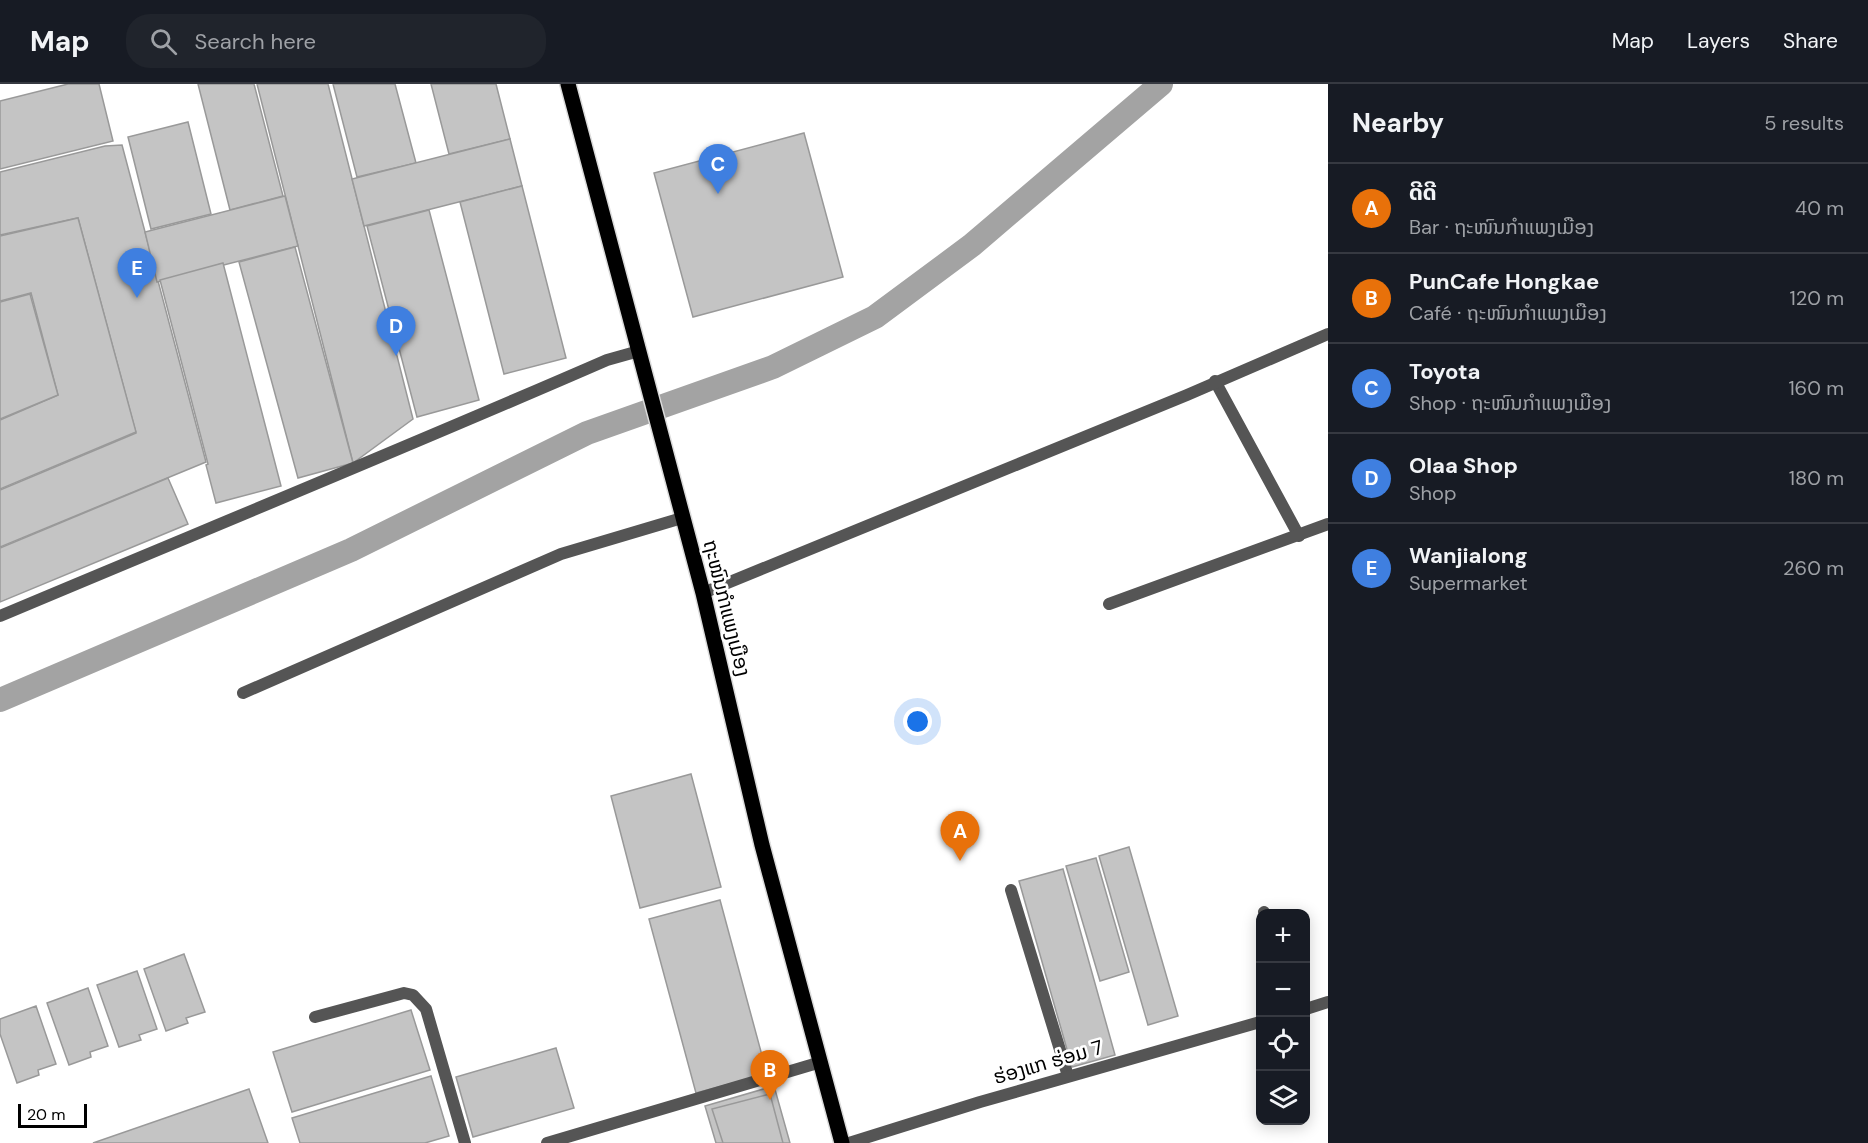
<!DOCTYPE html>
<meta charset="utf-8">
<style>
body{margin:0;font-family:"DM Sans","Noto Sans Lao",sans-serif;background:#20242c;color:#f1f3f6}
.controls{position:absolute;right:18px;bottom:18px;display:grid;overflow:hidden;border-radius:12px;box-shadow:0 3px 15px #0003}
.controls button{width:54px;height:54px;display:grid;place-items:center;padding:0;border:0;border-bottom:2px solid #363941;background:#171b24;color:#f1f3f6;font:30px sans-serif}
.scale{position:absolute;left:18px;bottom:15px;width:69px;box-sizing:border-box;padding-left:6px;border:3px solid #000;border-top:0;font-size:16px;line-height:21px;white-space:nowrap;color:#000;-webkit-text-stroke:4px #fff;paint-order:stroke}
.you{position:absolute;left:918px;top:638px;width:21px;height:21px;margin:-15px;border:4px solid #fff;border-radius:50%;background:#1a73e8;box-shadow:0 0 0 9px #1a73e833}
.badge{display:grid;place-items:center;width:39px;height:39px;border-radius:50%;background:#858687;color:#fff;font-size:20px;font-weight:700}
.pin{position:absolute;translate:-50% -50px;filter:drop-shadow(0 2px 3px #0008)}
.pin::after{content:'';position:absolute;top:32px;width:21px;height:18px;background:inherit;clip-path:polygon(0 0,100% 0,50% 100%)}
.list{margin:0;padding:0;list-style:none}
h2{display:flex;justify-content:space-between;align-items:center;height:78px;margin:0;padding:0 24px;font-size:26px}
h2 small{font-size:20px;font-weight:400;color:#9ea1a6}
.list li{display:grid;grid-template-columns:39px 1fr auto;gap:18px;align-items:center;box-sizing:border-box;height:90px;padding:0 24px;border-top:2px solid #363941}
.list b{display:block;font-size:22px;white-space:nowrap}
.list p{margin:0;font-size:20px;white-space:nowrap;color:#9ea1a6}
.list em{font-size:20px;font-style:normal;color:#9ea1a6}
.icon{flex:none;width:33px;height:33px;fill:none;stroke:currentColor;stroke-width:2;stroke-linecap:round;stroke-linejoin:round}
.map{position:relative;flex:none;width:1328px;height:1059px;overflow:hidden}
header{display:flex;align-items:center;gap:36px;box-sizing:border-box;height:84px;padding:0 30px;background:#171b24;border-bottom:2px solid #363941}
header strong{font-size:28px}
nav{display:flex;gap:33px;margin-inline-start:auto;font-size:21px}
.search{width:420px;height:54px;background:#20242c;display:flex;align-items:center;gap:15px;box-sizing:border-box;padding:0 21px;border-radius:24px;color:#9ea1a6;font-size:22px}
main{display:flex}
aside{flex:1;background:#171b24}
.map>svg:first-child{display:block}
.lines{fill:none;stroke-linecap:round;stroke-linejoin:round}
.canal{stroke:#a3a3a3;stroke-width:24}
.building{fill:#c4c4c4;stroke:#999;stroke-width:1.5}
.primary-casing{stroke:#dbdbdb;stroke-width:18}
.lane{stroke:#555;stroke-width:12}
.street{stroke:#555;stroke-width:12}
.primary{stroke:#000;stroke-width:15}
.labels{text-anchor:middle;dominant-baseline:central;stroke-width:5;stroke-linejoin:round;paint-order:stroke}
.street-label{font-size:20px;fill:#000;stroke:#fff}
</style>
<header>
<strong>Map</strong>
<div class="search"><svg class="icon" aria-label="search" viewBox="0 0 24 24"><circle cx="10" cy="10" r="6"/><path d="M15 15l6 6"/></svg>Search here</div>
<nav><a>Map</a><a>Layers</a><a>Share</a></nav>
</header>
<main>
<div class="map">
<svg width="1328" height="1059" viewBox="0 0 1328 1059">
<rect width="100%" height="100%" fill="#fff"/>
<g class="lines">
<polyline class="canal" points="0,616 351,466 587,349 773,283 875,233 972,161 1161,0"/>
</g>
<g class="building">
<polygon points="68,0 99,0 113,57 0,85 0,17"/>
<polygon points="198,0 254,0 283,112 230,126"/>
<polygon points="257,0 328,0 413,335 353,379"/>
<polygon points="333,0 395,0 416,79 357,93"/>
<polygon points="431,0 496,0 510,55 449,70"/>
<polygon points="188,38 211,130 151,145 128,53"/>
<polygon points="804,49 843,193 693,233 654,89"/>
<polygon points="510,55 522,102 364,142 352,95"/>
<polygon points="122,61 206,378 0,463 0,406 136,349 78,134 0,151 0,88 105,62"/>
<polygon points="522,102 566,274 504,290 460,118"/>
<polygon points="285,112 298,162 157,198 145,148"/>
<polygon points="429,126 479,316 417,333 367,142"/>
<polygon points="78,134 136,348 0,405 0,336 58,311 31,209 0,217 0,152"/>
<polygon points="295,163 353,379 298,394 239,178"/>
<polygon points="223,179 281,402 216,419 206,381 208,380 160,196"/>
<polygon points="30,210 58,311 0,335 0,218"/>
<polygon points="168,394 188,440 0,518 0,464"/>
<polygon points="691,690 721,803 640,824 611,712"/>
<polygon points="1129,763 1178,932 1148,941 1099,772"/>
<polygon points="1096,774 1129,888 1100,897 1066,782"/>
<polygon points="1063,785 1115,971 1072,983 1019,797"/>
<polygon points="720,816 767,990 696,1009 649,835"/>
<polygon points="184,870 205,928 186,934 188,939 166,947 144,885"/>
<polygon points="137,887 157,945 139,951 141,956 119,963 97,901"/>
<polygon points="88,904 108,962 90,968 91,973 69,981 47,919"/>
<polygon points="36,922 56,980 38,986 39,991 17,999 0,950 0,935"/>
<polygon points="411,926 430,986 292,1028 273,968"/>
<polygon points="556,964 574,1024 473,1053 456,993"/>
<polygon points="431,992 449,1052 425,1059 300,1059 292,1034"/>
<polygon points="774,1002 790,1059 716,1059 705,1022"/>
<polygon points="249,1005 268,1059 93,1059"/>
<polygon points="770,1010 783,1059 723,1059 712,1025"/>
</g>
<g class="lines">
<g class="primary-casing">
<polyline id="primary" points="568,0 703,509 762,761 842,1059"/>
</g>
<g class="lane">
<path d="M0,532C202,447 405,364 607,276L639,267"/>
<polyline points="243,609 561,470 682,434"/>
<polyline points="1011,806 1068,992"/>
<polyline points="315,933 404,909 413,911 426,925 465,1059"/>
</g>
<g class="street">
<polyline points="1215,297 1299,452"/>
<polyline points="703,509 1187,311 1328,250"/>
<polyline points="1109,520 1328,440"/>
<polyline points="1264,828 1265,830"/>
<polyline points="1306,925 1328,918"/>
<polyline points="547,1059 821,978"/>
<polyline points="849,1059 980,1018 1260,938"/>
</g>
<use href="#primary" class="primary"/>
</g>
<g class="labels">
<g class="street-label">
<text transform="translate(727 524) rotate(76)">ຖະໜົນກຳແພງເມືອງ</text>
<text transform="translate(1048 978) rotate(-16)">ຮ່ອງແກ ຮ່ອມ 7</text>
</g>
</g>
</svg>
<div class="controls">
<button>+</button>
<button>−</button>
<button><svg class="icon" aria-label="locate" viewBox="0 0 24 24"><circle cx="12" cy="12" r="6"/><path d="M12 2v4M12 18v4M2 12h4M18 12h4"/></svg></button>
<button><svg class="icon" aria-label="layers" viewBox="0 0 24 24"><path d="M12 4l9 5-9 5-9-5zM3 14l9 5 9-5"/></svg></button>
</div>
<div class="scale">20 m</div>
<div class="you"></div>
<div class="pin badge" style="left:960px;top:777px;background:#e8710a">A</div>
<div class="pin badge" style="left:770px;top:1016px;background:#e8710a">B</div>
<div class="pin badge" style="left:718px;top:110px;background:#3f7fe0">C</div>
<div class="pin badge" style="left:396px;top:272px;background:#3f7fe0">D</div>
<div class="pin badge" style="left:137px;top:214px;background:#3f7fe0">E</div>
</div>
<aside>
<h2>Nearby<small>5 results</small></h2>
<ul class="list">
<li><span class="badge" style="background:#e8710a">A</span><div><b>ດີດີ</b><p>Bar · ຖະໜົນກຳແພງເມືອງ</p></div><em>40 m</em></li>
<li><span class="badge" style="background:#e8710a">B</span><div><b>PunCafe Hongkae</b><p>Café · ຖະໜົນກຳແພງເມືອງ</p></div><em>120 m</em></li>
<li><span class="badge" style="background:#3f7fe0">C</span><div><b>Toyota</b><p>Shop · ຖະໜົນກຳແພງເມືອງ</p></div><em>160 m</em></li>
<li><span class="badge" style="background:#3f7fe0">D</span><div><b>Olaa Shop</b><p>Shop</p></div><em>180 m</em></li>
<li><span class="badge" style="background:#3f7fe0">E</span><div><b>Wanjialong</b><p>Supermarket</p></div><em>260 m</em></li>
</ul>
</aside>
</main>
